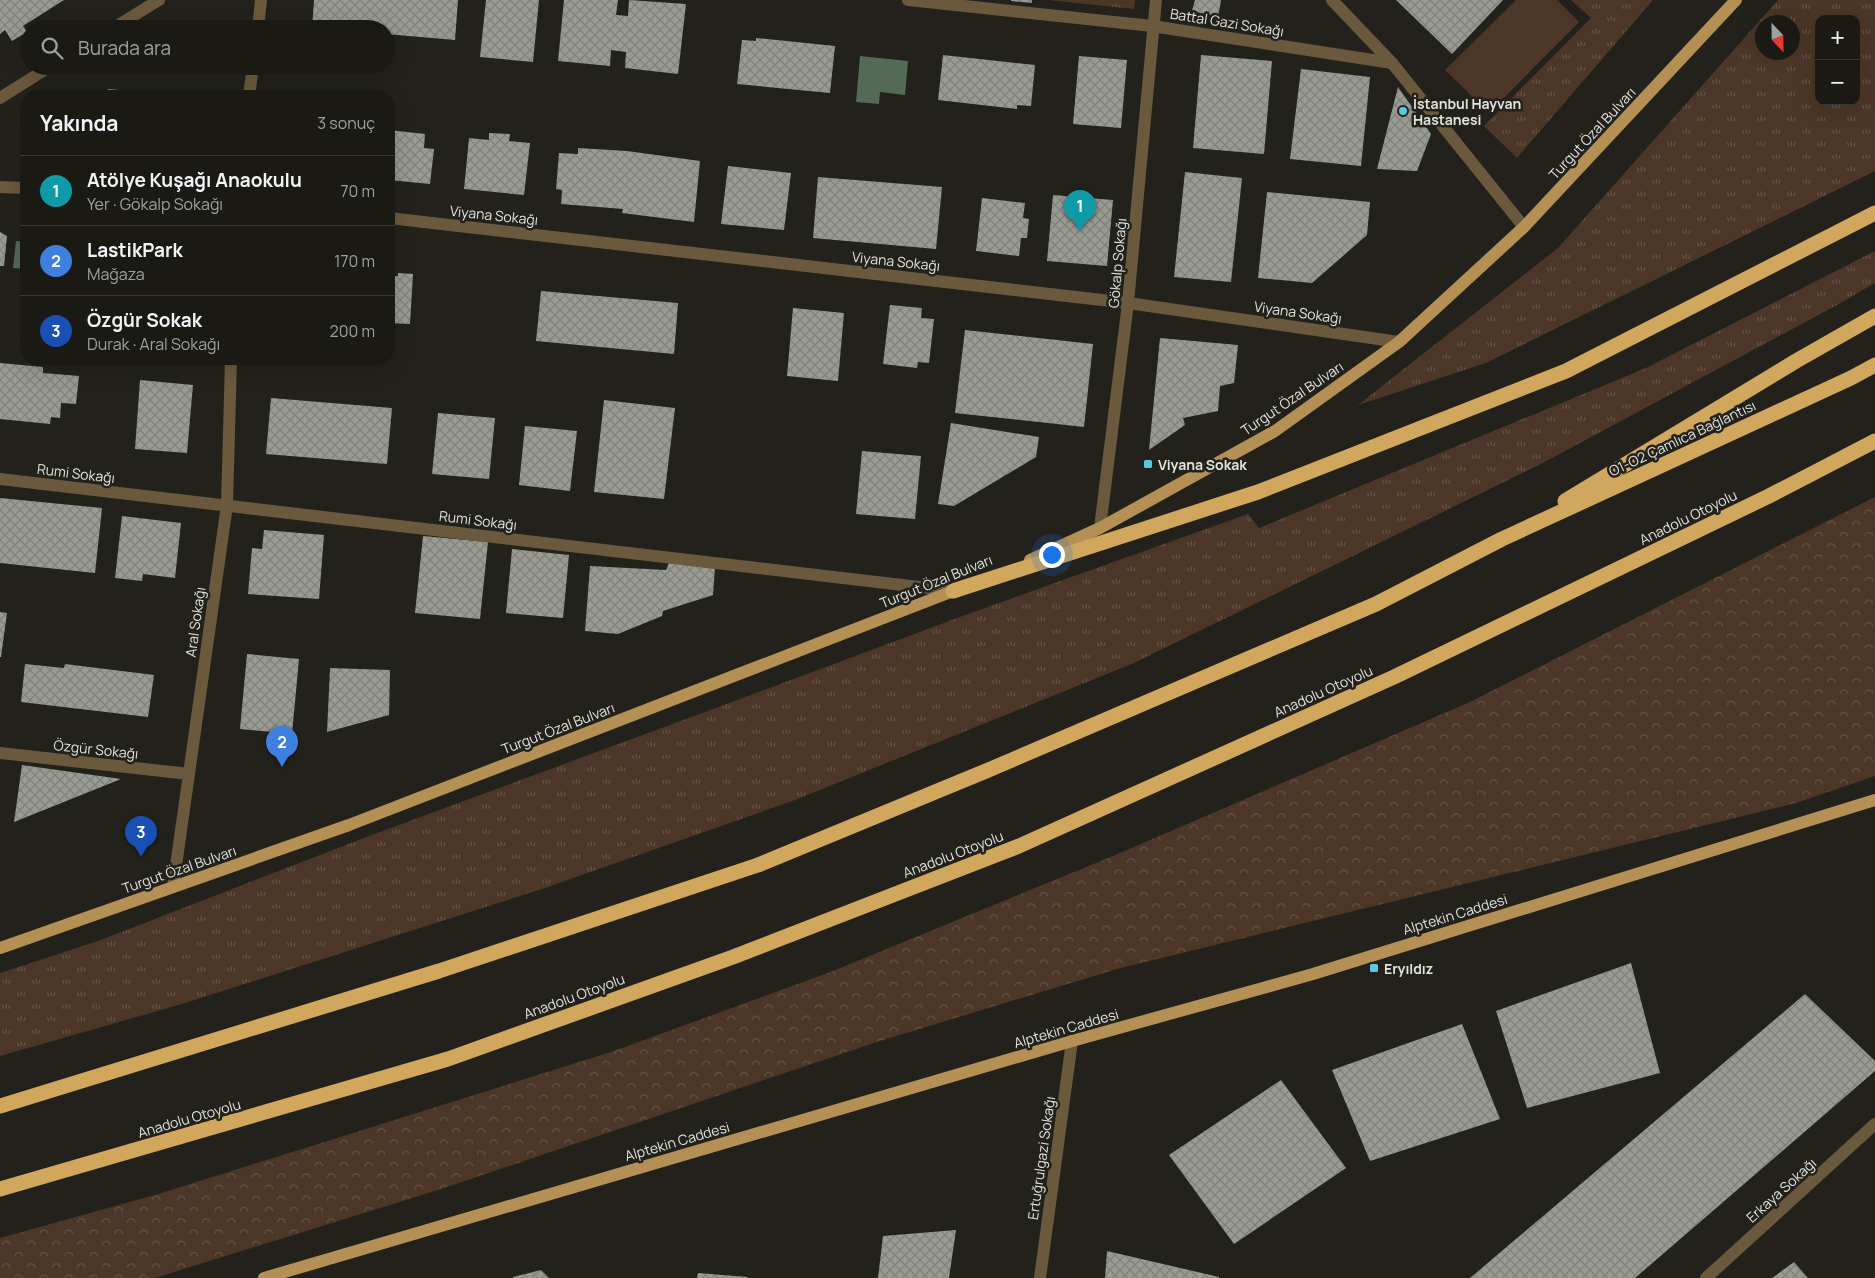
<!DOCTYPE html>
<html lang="tr">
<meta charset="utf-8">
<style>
body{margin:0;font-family:Manrope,sans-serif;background:#272622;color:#f1f3f6}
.controls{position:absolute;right:15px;top:15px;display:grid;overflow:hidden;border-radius:10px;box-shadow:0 5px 20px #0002}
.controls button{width:45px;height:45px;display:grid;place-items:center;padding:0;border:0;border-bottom:1px solid #383834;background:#1a1914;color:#f1f3f6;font:25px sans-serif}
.compass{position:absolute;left:1755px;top:15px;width:45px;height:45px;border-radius:50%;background:#1a1914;box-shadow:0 5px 20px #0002;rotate:158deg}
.you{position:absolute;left:1051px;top:554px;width:18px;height:18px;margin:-12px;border:4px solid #fff;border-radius:50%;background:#1a73e8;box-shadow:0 0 0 8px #1a73e833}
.badge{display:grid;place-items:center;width:32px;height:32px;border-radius:50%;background:#ea580c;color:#fff;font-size:16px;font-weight:700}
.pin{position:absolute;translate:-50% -41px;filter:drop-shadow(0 1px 2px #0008)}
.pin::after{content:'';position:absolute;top:26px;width:18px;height:15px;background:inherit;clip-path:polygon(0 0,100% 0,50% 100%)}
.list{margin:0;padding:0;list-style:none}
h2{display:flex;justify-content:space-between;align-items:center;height:65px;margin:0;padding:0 20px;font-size:21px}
h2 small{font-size:16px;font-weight:400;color:#9fa0a0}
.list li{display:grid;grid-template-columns:32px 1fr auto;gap:15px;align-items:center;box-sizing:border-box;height:70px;padding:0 20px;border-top:1px solid #383834}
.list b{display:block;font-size:19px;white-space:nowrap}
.list p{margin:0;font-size:16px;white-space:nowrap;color:#9fa0a0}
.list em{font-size:16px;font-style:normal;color:#9fa0a0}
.icon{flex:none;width:28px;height:28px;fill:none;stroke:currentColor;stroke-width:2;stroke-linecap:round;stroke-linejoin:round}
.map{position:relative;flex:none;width:1875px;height:1278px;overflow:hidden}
.search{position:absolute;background:#1a1914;box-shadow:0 5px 20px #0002;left:20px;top:20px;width:375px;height:55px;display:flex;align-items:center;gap:12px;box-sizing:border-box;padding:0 18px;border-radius:28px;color:#9fa0a0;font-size:19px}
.panel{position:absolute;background:#1a1914;box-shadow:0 5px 20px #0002;left:20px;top:90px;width:375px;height:275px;border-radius:20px}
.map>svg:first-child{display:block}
.grass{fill:url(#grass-tufts);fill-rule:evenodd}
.forest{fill:url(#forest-crowns)}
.pitch{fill:#4b3627}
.water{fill:#536b56}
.building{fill:url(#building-cross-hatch)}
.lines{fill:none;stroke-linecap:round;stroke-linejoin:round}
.minor{stroke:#6a593d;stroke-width:12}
.major{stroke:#b49055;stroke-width:12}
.highway{stroke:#d1a65d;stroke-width:15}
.poi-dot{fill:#58c9e3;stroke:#22211b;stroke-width:2}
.labels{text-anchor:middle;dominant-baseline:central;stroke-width:5;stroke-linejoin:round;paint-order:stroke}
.street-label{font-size:14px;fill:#e3e3de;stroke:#22211b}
.poi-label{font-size:14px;font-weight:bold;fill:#e3e3de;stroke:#22211b;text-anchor:start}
</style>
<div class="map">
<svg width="1875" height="1278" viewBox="0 0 1875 1278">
<defs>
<pattern id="grass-tufts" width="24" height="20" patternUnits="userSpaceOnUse" patternTransform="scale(1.25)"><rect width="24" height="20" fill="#4b3627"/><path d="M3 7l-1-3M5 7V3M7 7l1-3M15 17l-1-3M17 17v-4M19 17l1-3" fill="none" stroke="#655346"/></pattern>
<pattern id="forest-crowns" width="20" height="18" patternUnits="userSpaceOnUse" patternTransform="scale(1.25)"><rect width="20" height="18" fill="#4b3627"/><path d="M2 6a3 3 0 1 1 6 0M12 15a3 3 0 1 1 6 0" fill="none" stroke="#655346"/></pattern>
<pattern id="building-cross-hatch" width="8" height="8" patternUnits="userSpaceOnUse" patternTransform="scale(1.25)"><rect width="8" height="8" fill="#989b93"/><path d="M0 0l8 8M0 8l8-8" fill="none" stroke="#7f817b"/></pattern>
</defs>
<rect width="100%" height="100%" fill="#22211b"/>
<g class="grass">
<polygon points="1048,0 1135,0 1134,9"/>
<polygon points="1571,0 1653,0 1517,158 1484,126 1591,18"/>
<path d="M1778,0H1875V171L1486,363L1358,405L1558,248ZM1819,19H1856V101H1819ZM1792,22V52H1762V22Z"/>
<polygon points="1875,251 1875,283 1837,305 1541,464 1134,663 795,800 542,889 182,1004 0,1056 0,973 98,941 369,836 732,702 968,614 1248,514 1259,528 1646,368"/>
</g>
<polygon class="forest" points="1875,497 1875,776 1796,803 1117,969 880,1041 438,1190 155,1278 0,1278 0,1238 155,1195 611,1052 833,971 1113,856 1470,702"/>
<polygon class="pitch" points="1516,0 1557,0 1579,22 1489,113 1445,70"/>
<g class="water">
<polygon points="860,56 908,61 905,95 880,92 879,104 856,102"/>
<polygon points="16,241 26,242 26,269 13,268"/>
</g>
<g class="building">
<polygon points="0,0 64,0 23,26 27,32 12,41 5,30 0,34"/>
<polygon points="314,0 458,0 455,40 386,34 386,29 312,29"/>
<polygon points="486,0 539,0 533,62 480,57"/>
<polygon points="564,0 618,0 616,15 628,16 629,0 686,4 678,74 625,68 626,52 611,50 610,66 558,61"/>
<polygon points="1011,0 1032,0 1032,3 1011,1"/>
<polygon points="1195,0 1221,0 1218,17 1192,11"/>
<polygon points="1396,0 1503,0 1452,54"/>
<polygon points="756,38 835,46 830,93 737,84 742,40 756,41"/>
<polygon points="943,55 1035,65 1031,106 1017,105 1017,109 938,100"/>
<polygon points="1201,55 1272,61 1264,154 1193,148"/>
<polygon points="1079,56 1127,60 1121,128 1073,124"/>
<polygon points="1301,69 1370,77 1361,166 1290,159"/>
<polygon points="1398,87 1431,134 1417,171 1377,169"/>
<polygon points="108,89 175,95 175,96 108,96"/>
<polygon points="69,93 88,95 88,96 69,96"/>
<polygon points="389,130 425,134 424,148 434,149 430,184 389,180"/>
<polygon points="489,133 510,134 509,141 530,143 524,195 464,189 469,138 489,140"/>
<polygon points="578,148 627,151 700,161 694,222 622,213 623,209 561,204 562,190 556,189 559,153 578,154"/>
<polygon points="728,166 791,173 784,230 721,224"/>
<polygon points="1185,172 1242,178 1231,282 1174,277"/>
<polygon points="818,177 942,187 936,249 813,238"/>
<polygon points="1267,192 1370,202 1367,235 1312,283 1258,278"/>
<polygon points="1053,195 1113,200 1107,266 1047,261"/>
<polygon points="982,198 1025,203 1023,218 1029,219 1027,238 1021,238 1019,256 976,251"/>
<polygon points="0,232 7,236 4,266 0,266"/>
<polygon points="398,273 413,274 410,324 389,323 389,276 398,276"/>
<polygon points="541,291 678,303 674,354 536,341"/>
<polygon points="890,305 922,308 921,318 934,319 929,363 918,362 917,368 883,364"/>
<polygon points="793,308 844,313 838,381 787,376"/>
<polygon points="965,330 1093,344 1084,427 955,413"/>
<polygon points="1160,338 1238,345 1234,383 1220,386 1218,411 1183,418 1185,425 1149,450"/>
<polygon points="0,363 43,367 43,373 79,376 76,404 61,403 60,418 51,417 50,424 0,419"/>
<polygon points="140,380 193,385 187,453 135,449"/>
<polygon points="271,398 392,408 387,464 266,454"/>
<polygon points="604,400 675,408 664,499 594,492"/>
<polygon points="438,413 495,418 489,479 432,474"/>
<polygon points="951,423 1039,437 1036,457 954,506 938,504"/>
<polygon points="525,426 577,431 570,491 519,485"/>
<polygon points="862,451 921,456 915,519 856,514"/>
<polygon points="0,498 102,508 95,573 0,563"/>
<polygon points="122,516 181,523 175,578 143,574 142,581 115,578"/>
<polygon points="264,530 324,535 319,599 248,594 252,548 262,549"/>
<polygon points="423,536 488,542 480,619 415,613"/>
<polygon points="512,549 569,555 563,618 506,613"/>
<polygon points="669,563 715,567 713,595 663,611 662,616 618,634 585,631 590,566 666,570"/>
<polygon points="0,612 7,613 1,657 0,657"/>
<polygon points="247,654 299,659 292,734 240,729"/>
<polygon points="25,664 64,668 65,664 154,675 148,717 21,702"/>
<polygon points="330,668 390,670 389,715 327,732"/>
<polygon points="22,765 121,779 14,822"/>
<polygon points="1631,963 1660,1073 1527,1108 1496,1011"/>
<polygon points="1805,994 1875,1061 1875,1071 1635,1278 1470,1278"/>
<polygon points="1462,1024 1500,1119 1370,1161 1332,1070"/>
<polygon points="1281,1080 1346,1168 1234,1244 1169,1155"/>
<polygon points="956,1230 949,1278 878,1278 883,1236"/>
<polygon points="1107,1251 1219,1277 1219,1278 1105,1278"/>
<polygon points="1794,1262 1808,1278 1772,1278"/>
<polygon points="541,1270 549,1278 513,1278 513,1277"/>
<polygon points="698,1273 748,1277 747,1278 697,1278"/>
</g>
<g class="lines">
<g class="minor">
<polyline points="908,0 1152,26 1392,63"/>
<polyline points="1332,0 1392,63 1524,227"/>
<polyline points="112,29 159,0"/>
<polyline points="258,29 261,0"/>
<polyline points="249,96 253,66"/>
<polyline points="0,98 51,66"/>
<polyline points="0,187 26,188"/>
<polyline points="389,218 1128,303 1399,342"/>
<polyline points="0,479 953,591"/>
<polyline points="1100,528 1128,303 1156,0"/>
<polyline points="0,753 189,774"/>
<polyline points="173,887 227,505 231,359"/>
<polyline points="1040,1278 1072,1041"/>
<polyline points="1706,1278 1875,1124"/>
</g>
<g class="major">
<polyline points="1030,560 1100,528 1275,431 1399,342 1524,227 1736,0"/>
<polyline points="0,948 349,825 961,588"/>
<polyline points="264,1278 1072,1041 1313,974 1875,800"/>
</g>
<g class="highway">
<polyline points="1565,501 1796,361 1875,316"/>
<polyline points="953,591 1258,492 1566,371 1875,213"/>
<polyline points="0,1106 439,971 758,865 986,771 1376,604 1502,539 1851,378 1875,365"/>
<polyline points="0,1189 448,1059 733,957 1019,846 1394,677 1769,496 1875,441"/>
</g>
</g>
<g class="poi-dot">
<circle cx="1403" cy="111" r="5"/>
<rect x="1143" y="459" width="10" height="10" rx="2.5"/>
<rect x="1369" y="963" width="10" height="10" rx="2.5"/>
</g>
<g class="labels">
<g class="street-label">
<text transform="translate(1227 22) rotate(9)">Battal Gazi Sokağı</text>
<text transform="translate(1592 133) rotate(-47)">Turgut Özal Bulvarı</text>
<text transform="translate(494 215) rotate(6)">Viyana Sokağı</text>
<text transform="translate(896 261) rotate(6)">Viyana Sokağı</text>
<text transform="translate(1117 263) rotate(-85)">Gökalp Sokağı</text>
<text transform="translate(1298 312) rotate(8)">Viyana Sokağı</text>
<text transform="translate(1292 398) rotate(-34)">Turgut Özal Bulvarı</text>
<text transform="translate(1682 438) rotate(-25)">O1-O2 Çamlıca Bağlantısı</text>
<text transform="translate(76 473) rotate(7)">Rumi Sokağı</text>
<text transform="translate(1688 517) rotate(-26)">Anadolu Otoyolu</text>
<text transform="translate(478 520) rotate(7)">Rumi Sokağı</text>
<text transform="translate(936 581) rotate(-22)">Turgut Özal Bulvarı</text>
<text transform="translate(195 622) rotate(-82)">Aral Sokağı</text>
<text transform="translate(1323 691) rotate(-24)">Anadolu Otoyolu</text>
<text transform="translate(558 728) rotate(-21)">Turgut Özal Bulvarı</text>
<text transform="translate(96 749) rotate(6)">Özgür Sokağı</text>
<text transform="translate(953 854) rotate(-21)">Anadolu Otoyolu</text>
<text transform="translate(179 869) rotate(-19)">Turgut Özal Bulvarı</text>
<text transform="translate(1455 914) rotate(-17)">Alptekin Caddesi</text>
<text transform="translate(574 996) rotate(-20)">Anadolu Otoyolu</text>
<text transform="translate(1066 1028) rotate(-16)">Alptekin Caddesi</text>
<text transform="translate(189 1118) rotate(-16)">Anadolu Otoyolu</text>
<text transform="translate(677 1141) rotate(-16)">Alptekin Caddesi</text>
<text transform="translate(1041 1158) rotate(-82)">Ertuğrulgazi Sokağı</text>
<text transform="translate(1781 1190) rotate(-42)">Erkaya Sokağı</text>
</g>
<g class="poi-label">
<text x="1413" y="103">İstanbul Hayvan<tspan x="1413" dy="16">Hastanesi</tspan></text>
<text x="1158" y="464">Viyana Sokak</text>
<text x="1384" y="968">Eryıldız</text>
</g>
</g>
</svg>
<div class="controls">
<button>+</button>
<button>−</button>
</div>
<svg class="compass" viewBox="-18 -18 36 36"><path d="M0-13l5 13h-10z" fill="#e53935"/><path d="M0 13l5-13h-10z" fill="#9fa0a0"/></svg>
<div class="you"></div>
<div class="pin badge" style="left:1080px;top:231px;background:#0f9aa8">1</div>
<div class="pin badge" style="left:282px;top:767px;background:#3f7fe0">2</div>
<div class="pin badge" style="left:141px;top:857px;background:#1a4fb4">3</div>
<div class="search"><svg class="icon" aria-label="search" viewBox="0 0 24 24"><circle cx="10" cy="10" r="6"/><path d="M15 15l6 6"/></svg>Burada ara</div>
<section class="panel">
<h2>Yakında<small>3 sonuç</small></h2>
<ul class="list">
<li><span class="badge" style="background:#0f9aa8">1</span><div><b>Atölye Kuşağı Anaokulu</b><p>Yer · Gökalp Sokağı</p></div><em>70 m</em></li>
<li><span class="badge" style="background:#3f7fe0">2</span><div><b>LastikPark</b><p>Mağaza</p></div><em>170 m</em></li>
<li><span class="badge" style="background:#1a4fb4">3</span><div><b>Özgür Sokak</b><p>Durak · Aral Sokağı</p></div><em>200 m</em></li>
</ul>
</section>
</div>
